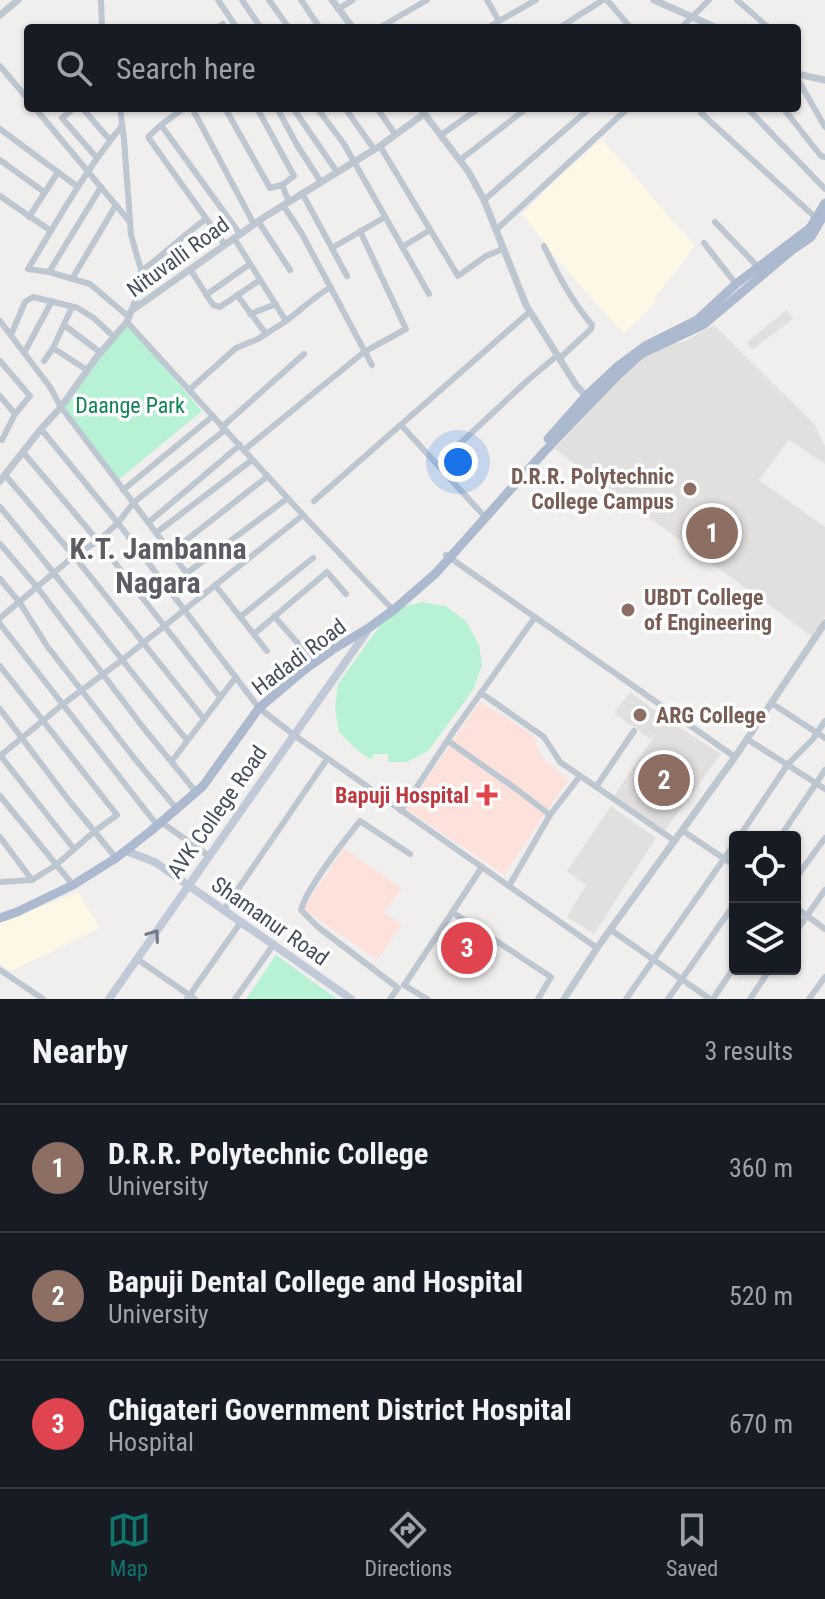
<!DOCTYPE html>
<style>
body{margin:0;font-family:"Roboto Condensed",sans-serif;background:#242831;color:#f1f3f6}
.controls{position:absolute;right:24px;bottom:24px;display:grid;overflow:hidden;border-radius:8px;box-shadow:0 2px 6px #0004}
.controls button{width:72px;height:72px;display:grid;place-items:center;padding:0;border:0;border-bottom:2px solid #363941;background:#171b24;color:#f1f3f6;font:40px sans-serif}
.you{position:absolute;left:458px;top:462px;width:28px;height:28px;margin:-20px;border:6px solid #fff;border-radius:50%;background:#1a73e8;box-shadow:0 0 0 12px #1a73e833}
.badge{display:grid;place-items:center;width:52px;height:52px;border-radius:50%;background:#0f766e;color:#fff;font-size:26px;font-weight:700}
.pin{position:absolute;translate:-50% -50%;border:4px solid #fff;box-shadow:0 2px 8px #0006}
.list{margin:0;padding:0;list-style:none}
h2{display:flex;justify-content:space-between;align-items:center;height:104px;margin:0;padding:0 32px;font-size:34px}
h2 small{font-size:26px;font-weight:400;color:#9ea1a6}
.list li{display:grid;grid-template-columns:52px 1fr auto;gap:24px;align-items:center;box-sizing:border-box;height:128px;padding:0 32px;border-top:2px solid #363941}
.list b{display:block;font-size:30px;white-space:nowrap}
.list p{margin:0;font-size:26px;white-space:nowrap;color:#9ea1a6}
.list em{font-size:26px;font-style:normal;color:#9ea1a6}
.icon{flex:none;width:44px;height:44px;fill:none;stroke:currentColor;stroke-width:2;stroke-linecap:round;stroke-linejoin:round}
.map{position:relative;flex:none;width:825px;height:999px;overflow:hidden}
.search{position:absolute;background:#171b24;box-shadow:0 2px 6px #0004;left:24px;right:24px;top:24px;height:88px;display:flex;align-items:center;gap:20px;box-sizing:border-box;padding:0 28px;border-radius:8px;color:#9ea1a6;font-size:30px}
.sheet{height:488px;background:#171b24}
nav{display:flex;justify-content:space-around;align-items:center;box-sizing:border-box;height:112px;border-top:2px solid #363941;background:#171b24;font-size:22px;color:#9ea1a6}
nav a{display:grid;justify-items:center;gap:4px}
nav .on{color:#0f766e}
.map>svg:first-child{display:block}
.commercial{fill:#fdf8e5}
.education{fill:#e2dfdf}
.medical{fill:#fde2dc}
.green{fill:#b8f2d4}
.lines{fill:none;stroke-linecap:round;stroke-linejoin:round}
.minor{stroke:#bdc7d1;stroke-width:6}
.tertiary{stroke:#bdc7d1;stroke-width:7}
.secondary{stroke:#bfc9d8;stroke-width:8}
.primary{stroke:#abbacf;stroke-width:9}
.oneway{stroke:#707a88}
.education-dot{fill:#8d6e63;stroke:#fff;stroke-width:3}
.health-dot{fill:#e0444e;stroke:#fff;stroke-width:3}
.labels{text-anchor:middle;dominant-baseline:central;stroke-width:7;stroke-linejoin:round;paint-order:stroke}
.street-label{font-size:22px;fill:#454f5d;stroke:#fff}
.park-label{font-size:22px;fill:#108354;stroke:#fff}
.education-label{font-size:22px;font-weight:bold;fill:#785e54;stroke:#fff;text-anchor:start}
.health-label{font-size:22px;font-weight:bold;fill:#be3a42;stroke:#fff;text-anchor:end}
.district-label{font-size:30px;font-weight:bold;fill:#5a5d63;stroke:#fff}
</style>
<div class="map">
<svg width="825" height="999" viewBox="0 0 825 999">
<rect width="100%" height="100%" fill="#f1eeee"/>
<g class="commercial">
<polygon points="602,139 695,246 667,283 654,298 655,304 624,334 546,247 543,241 522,214 564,172"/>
<polygon points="78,892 100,928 11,971 0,964 0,923"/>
</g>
<g class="education">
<polygon points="786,310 793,319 752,350 747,342"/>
<polygon points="714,325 815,425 825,446 825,464 789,440 759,480 825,527 825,616 813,637 555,449 645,352 661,346 686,341"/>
<polygon points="630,692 665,718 721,754 665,830 614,796 656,733 650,739 614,713"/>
<polygon points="611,806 656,838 594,934 567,917 586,885 567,871"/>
</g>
<g class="medical">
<polygon points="480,701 533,735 541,757 568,780 504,875 406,809"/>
<polygon points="344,848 402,889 384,912 402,925 377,960 303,909"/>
</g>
<g class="green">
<polygon points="128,325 202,411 117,481 64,408 102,356"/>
<polygon points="422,602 445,606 466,621 479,645 482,666 473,690 428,751 407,762 388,762 388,754 374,754 371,760 356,749 339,732 335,709 338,684 384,620 402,607"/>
<polygon points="276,955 337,999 246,999"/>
</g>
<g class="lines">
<g class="minor">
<polyline points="101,0 102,28"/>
<polyline points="218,0 237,28"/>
<polyline points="242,0 261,28"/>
<polyline points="269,0 289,28"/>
<polyline points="301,0 320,28"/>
<polyline points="487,0 499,21"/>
<polyline points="607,0 631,28"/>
<polyline points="737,0 769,28"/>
<polyline points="338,9 353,0"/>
<polyline points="216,28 223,24"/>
<polyline points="379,28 427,0"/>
<polyline points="487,28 536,0"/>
<polyline points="559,28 603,0"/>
<polyline points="681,28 709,0"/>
<polyline points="0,66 28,99"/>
<polyline points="797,78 825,127"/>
<polyline points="35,108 130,222"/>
<polyline points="74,108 62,118 97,158"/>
<polyline points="82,108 110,140"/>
<polyline points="120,108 124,139 131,235 144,280 131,311"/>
<polyline points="192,108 254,224"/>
<polyline points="225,108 270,188 282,185"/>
<polyline points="257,108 294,176 282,185 289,202"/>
<polyline points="277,108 297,145 321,182"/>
<polyline points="293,108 337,172"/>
<polyline points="317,108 344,144 429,294"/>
<polyline points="345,108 374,149"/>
<polyline points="377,108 395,134"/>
<polyline points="707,108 701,113 816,218"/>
<polyline points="747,108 825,189"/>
<polyline points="783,108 821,156 825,157"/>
<polyline points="161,125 184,108"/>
<path d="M122,126C85,170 58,220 28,269L49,272L90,284L129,317"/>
<polyline points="0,129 78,187"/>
<polyline points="441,135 479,108"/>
<polyline points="380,146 458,276 486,256 503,249"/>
<polyline points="0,160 44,192"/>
<polyline points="460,160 527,108"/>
<polyline points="302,193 347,276"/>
<polyline points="0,196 51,231"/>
<polyline points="484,200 590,108"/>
<polyline points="283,205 302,234 372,365"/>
<polyline points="29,217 58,172"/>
<polyline points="258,221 290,270"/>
<polyline points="715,222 758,267"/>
<polyline points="497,229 628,108"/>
<polyline points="704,243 736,284"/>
<polyline points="225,245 148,137 161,125 240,234"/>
<path d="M544,246C558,275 571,300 592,325L591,329L560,358"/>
<polyline points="402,247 430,230"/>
<polyline points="332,248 385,217"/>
<polyline points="190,269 213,305 220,307 260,280"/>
<path d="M141,271C164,255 183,235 206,219"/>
<polyline points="49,272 101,187"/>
<polyline points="72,279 116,205"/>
<polyline points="206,295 250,264"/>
<polyline points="237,295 266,334"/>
<polyline points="250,314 276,304"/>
<polyline points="0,321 50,387 61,407 203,595"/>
<path d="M286,321C301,310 315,296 331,287"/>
<polyline points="127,322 303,515 393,610"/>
<polyline points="64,325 101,353"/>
<polyline points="11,335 25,302 33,297 78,308 95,319 114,337"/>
<polyline points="53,348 87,370"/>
<polyline points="24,353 52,301"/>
<polyline points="0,361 30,396 15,414 2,440"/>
<polyline points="44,361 53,348 72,307"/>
<polyline points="189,390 236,348 258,339 286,321 234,238"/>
<polyline points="0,396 15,414"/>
<polyline points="401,425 485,517"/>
<polyline points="222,427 304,354"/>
<polyline points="41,429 118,523 259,708 294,735 597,948"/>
<polyline points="244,450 364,352 406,329 360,231"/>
<polyline points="23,452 98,541 220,697"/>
<polyline points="438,464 528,380 553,359"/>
<polyline points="5,475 74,556 204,719"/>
<polyline points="123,490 213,416"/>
<polyline points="314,501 526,315"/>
<path d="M0,507C64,583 123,664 187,740"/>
<polyline points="149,522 240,445"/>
<polyline points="156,533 252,460"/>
<polyline points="0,544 37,587 142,726 196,792"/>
<polyline points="171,552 268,476"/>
<polyline points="446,555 735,757"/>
<polyline points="187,573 288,498"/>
<polyline points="0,579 20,603 47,646 135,759 176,808"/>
<polyline points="215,585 267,651"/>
<polyline points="274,616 315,663"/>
<polyline points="240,617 313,558"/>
<polyline points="0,618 74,556 98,541 118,523 133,503 225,430"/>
<polyline points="0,624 157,825"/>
<polyline points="254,634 327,572 346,594"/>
<polyline points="0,666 117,815 95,831 56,865 32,880 0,882"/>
<polyline points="481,693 544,737 560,762 675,841"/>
<polyline points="771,703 825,738"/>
<polyline points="0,709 67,798 116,858"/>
<polyline points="747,739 825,789"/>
<polyline points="448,741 519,791 550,815"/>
<polyline points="0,755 74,849"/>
<polyline points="0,756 62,705 122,660 303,515"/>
<polyline points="172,761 236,677"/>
<polyline points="596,787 634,731"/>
<polyline points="0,796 73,885"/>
<polyline points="401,811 453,732 535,617"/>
<polyline points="161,822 209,856"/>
<polyline points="683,831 735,866"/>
<polyline points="0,837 32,880"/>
<polyline points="739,837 788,764 813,739 825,721"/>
<polyline points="780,837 825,770"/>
<polyline points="795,879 825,838"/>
<polyline points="509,886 550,815 580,776"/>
<polyline points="795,907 825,929"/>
<polyline points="223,911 327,759"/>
<polyline points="452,912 551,977 538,999"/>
<polyline points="611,930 710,999"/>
<polyline points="795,933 825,890"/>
<polyline points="137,959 195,999"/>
<polyline points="0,970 43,999"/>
<polyline points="405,984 482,867"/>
<polyline points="404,985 427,999"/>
<polyline points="187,999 241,922"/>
<polyline points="235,999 274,944"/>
<path d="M390,999L398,988L318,927L301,910C307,887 345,840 360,821L410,854"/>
<polyline points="626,999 735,843"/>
<polyline points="668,999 735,903"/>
<polyline points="713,999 735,966"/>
<polyline points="750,999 770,969"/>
<polyline points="809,999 825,977"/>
</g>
<g class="tertiary">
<polyline points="332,0 353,28"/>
<polyline points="654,0 717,28"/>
<polyline points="0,15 18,0"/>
<polyline points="797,74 825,80"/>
<polyline points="420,108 468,171 484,200 526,305 576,385 586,396"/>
<polyline points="0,481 41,429 61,407 96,358 127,322 131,311 266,216 380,146 424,114"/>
<polyline points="564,999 597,948 735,757 825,623"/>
</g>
<g class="secondary">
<polyline points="126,851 155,862 351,999"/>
<polyline points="109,999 370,627"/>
</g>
<g class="primary">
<polyline points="548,439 586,396 618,366 645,346 697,320 736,284 810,228 825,203"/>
<polyline points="0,918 17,912 73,885 116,858 152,830 203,786 259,708 304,670 332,650 370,627 396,608 436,573 544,452 617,376 641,354 703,325 792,250 811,237 825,213"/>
</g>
</g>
<defs><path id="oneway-chevron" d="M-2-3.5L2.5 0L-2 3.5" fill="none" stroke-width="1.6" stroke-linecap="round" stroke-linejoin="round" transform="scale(2)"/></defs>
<use class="oneway" href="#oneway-chevron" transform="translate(154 935) rotate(-55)"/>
<g class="education-dot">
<circle cx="690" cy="489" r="8"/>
<circle cx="628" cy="610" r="8"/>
<circle cx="640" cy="715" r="8"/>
</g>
<path class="health-dot" d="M483 783h8v8h8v8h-8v8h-8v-8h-8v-8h8z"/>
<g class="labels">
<g class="street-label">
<text transform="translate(178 257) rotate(-36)">Nituvalli Road</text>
<text transform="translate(299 657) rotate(-37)">Hadadi Road</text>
<text transform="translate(217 812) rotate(-55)">AVK College Road</text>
<text transform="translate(270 921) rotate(35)">Shamanur Road</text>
</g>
<g class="park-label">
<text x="130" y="405">Daange Park</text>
</g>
<g class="education-label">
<text x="674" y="476" text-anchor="end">D.R.R. Polytechnic<tspan x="674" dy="25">College Campus</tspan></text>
<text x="644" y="597">UBDT College<tspan x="644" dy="25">of Engineering</tspan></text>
<text x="656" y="715">ARG College</text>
</g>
<g class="health-label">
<text x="469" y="795">Bapuji Hospital</text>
</g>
<g class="district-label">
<text x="158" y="548">K.T. Jambanna<tspan x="158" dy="34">Nagara</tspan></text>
</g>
</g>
</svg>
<div class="controls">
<button><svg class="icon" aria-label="locate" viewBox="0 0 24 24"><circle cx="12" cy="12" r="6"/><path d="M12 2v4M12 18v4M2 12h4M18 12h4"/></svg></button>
<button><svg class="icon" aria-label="layers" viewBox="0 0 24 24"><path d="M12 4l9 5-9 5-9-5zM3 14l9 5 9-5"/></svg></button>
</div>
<div class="you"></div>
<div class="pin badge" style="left:712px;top:533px;background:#8d6e63">1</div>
<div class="pin badge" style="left:664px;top:780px;background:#8d6e63">2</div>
<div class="pin badge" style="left:467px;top:948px;background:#e0444e">3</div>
<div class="search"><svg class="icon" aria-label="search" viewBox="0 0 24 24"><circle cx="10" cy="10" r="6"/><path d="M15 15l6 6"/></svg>Search here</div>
</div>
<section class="sheet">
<h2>Nearby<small>3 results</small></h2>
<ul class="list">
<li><span class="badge" style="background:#8d6e63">1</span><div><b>D.R.R. Polytechnic College</b><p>University</p></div><em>360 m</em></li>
<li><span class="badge" style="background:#8d6e63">2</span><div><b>Bapuji Dental College and Hospital</b><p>University</p></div><em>520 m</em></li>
<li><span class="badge" style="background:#e0444e">3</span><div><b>Chigateri Government District Hospital</b><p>Hospital</p></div><em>670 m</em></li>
</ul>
</section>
<nav>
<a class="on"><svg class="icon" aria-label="map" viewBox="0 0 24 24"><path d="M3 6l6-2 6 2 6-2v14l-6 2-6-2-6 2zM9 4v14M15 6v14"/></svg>Map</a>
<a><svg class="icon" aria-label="directions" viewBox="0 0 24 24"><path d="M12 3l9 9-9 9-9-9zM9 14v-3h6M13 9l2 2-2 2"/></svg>Directions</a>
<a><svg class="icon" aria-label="saved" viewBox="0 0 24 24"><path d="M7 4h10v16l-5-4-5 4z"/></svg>Saved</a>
</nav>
